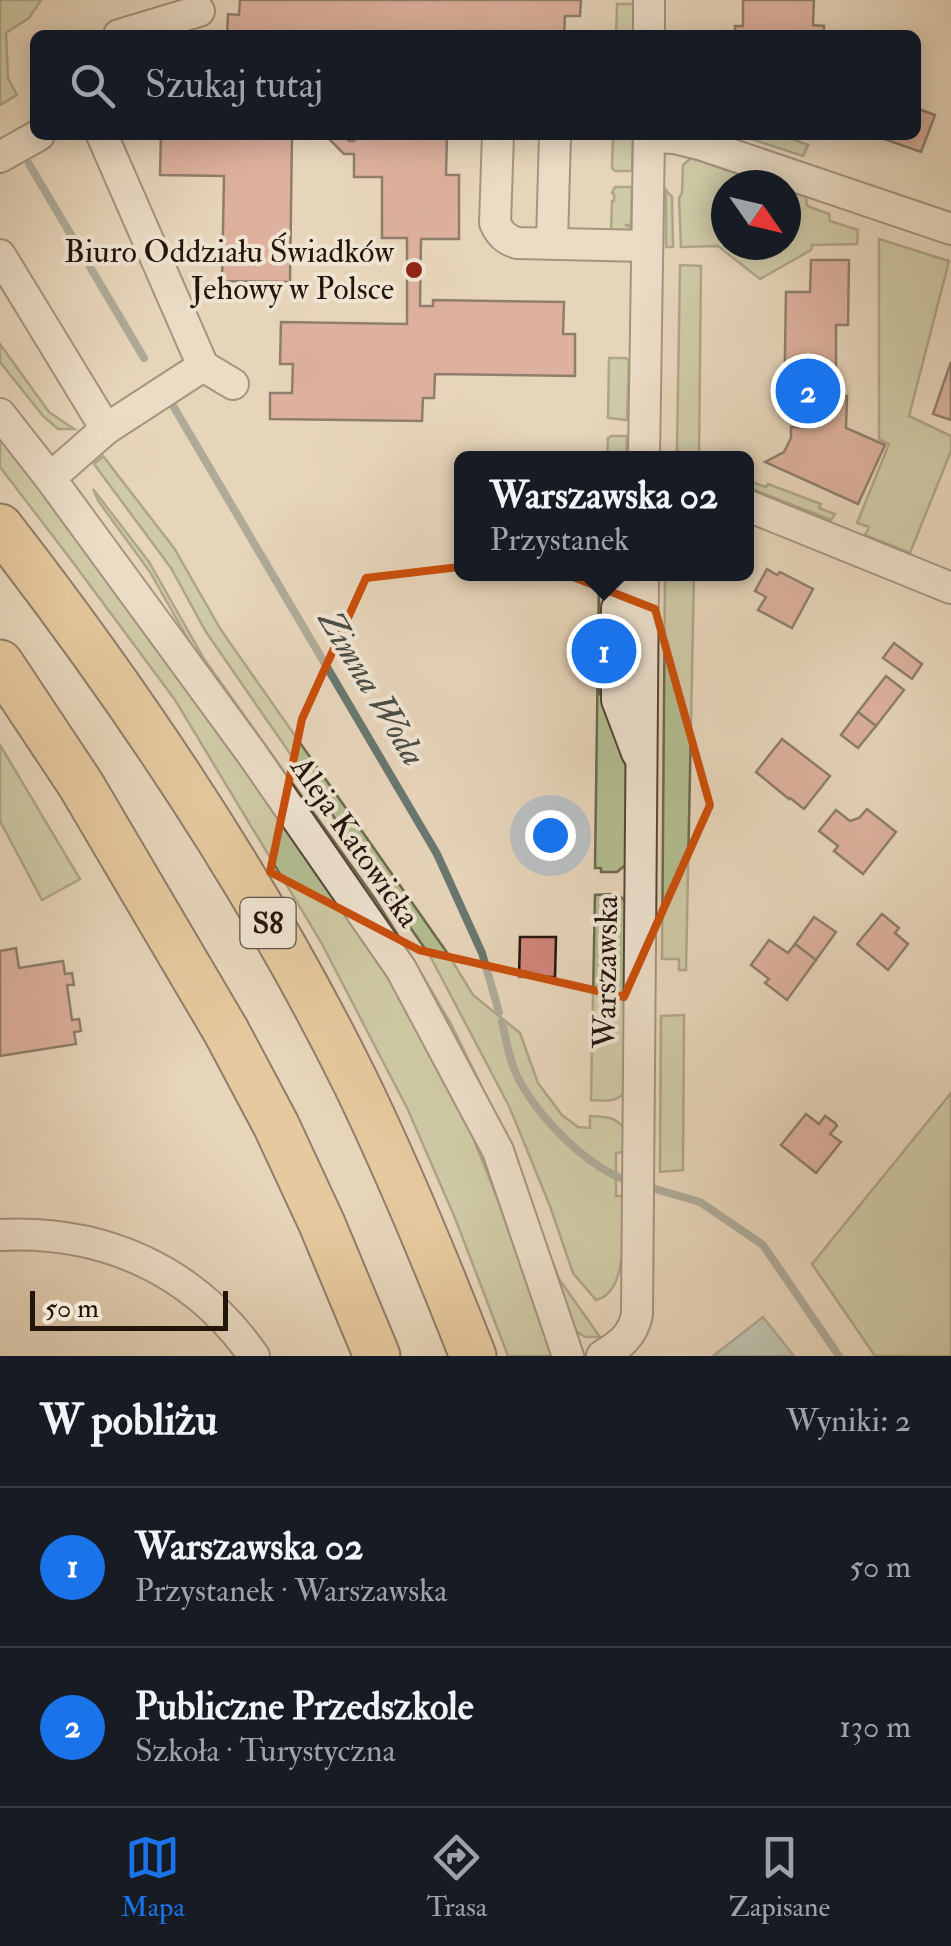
<!DOCTYPE html>
<html lang="pl">
<meta charset="utf-8">
<style>
body{margin:0;font-family:"IM FELL Double Pica",serif;background:#20242c;color:#f1f3f6}
.compass{position:absolute;left:711px;top:170px;width:90px;height:90px;border-radius:50%;background:#171b24;box-shadow:0 5px 25px #0003;rotate:124deg}
.scale{position:absolute;left:30px;bottom:25px;width:198px;box-sizing:border-box;padding-left:10px;border:5px solid #24150c;border-top:0;font-size:28px;line-height:35px;white-space:nowrap;color:#24150c;-webkit-text-stroke:8px #efe4d2;paint-order:stroke}
.you{position:absolute;left:550px;top:835px;width:35px;height:35px;margin:-25px;border:8px solid #fff;border-radius:50%;background:#1a73e8;box-shadow:0 0 0 15px #1a73e833}
.badge{display:grid;place-items:center;width:65px;height:65px;border-radius:50%;background:#1a73e8;color:#fff;font-size:32px;font-weight:700}
.pin{position:absolute;translate:-50% -50%;border:5px solid #fff;box-shadow:0 2px 10px #0006}
.popup{position:absolute;left:454px;top:451px;width:300px;height:130px;box-sizing:border-box;display:grid;place-content:center;border-radius:15px;background:#171b24;filter:drop-shadow(0 2px 8px #0005);font-size:32px;white-space:nowrap;color:#9ea1a6}
.popup b{font-size:38px;color:#f1f3f6}
.popup::after{content:'';position:absolute;left:50%;top:100%;margin-left:-20px;border:20px solid transparent;border-top-color:#171b24}
.list{margin:0;padding:0;list-style:none}
h2{display:flex;justify-content:space-between;align-items:center;height:130px;margin:0;padding:0 40px;font-size:42px}
h2 small{font-size:32px;font-weight:400;color:#9ea1a6}
.list li{display:grid;grid-template-columns:65px 1fr auto;gap:30px;align-items:center;box-sizing:border-box;height:160px;padding:0 40px;border-top:2px solid #363941}
.list b{display:block;font-size:38px;white-space:nowrap}
.list p{margin:0;font-size:32px;white-space:nowrap;color:#9ea1a6}
.list em{font-size:32px;font-style:normal;color:#9ea1a6}
.icon{flex:none;width:55px;height:55px;fill:none;stroke:currentColor;stroke-width:2;stroke-linecap:round;stroke-linejoin:round}
.map{position:relative;flex:none;width:951px;height:1356px;overflow:hidden}
.search{position:absolute;background:#171b24;box-shadow:0 5px 25px #0003;left:30px;right:30px;top:30px;height:110px;display:flex;align-items:center;gap:25px;box-sizing:border-box;padding:0 35px;border-radius:15px;color:#9ea1a6;font-size:38px}
.sheet{height:450px;background:#171b24}
nav{display:flex;justify-content:space-around;align-items:center;box-sizing:border-box;height:140px;border-top:2px solid #363941;background:#171b24;font-size:28px;color:#9ea1a6}
nav a{display:grid;justify-items:center;gap:5px}
nav .on{color:#1a73e8}
.map>svg:first-child{display:block}
.green{fill:#b3be91;stroke:#6c6a4e;stroke-width:2.5}
.water{fill:#97b8b2;stroke:#697770;stroke-width:2.5}
.lines{fill:none;stroke-linecap:round;stroke-linejoin:round}
.stream{stroke:#697770;stroke-width:8}
.building{fill:#d1867b;stroke:#24150c;stroke-width:2.5}
.minor-casing{stroke:#554538;stroke-width:34}
.highway-casing{stroke:#24150c;stroke-width:49}
.minor{stroke:#efe4d2;stroke-width:30}
.highway{stroke:#e4ba7d;stroke-width:45}
.marked{fill:none;stroke:#cb4f0c;stroke-width:8;stroke-linejoin:round}
.poi-dot{fill:#8f2418;stroke:#efe4d2;stroke-width:4}
.labels{text-anchor:middle;dominant-baseline:central;stroke-width:8;stroke-linejoin:round;paint-order:stroke}
.shield{fill:#efe4d2;stroke:#615347;stroke-width:2.5}
.shield-label{font-size:30px;font-weight:bold;fill:#24150c}
.poi-label{font-size:32px;fill:#24150c;stroke:#efe4d2;text-anchor:end}
.street-label{font-size:32px;fill:#24150c;stroke:#efe4d2}
.water-label{font-size:35px;font-style:italic;fill:#4c4e46;stroke:#efe4d2}
</style>
<div class="map">
<svg width="951" height="1356" viewBox="0 0 951 1356">
<rect width="100%" height="100%" fill="#e7d5ba"/>
<filter id="stains"><feTurbulence type="fractalNoise" baseFrequency=".002" numOctaves="4"/><feColorMatrix values="0 0 0 0 .2 0 0 0 0 .09 0 0 0 0 .02 0 0 0 .5 -.17"/></filter>
<radialGradient id="worn" r=".72"><stop offset=".6" stop-color="#630" stop-opacity="0"/><stop offset="1" stop-color="#630" stop-opacity=".3"/></radialGradient>
<g class="green">
<polygon points="0,0 41,0 29,18 6,33 8,78 17,95 0,105"/>
<polygon points="617,4 632,4 635,7 634,35 616,35"/>
<polygon points="613,135 633,135 632,171 615,171 612,168"/>
<polygon points="739,135 781,135 808,145 803,156"/>
<polygon points="691,158 770,185 726,185 726,245 786,245 786,190 806,197 807,206 829,214 830,221 858,230 857,244 812,245 811,250 760,279 718,246 681,247 679,198 682,193 683,165"/>
<polygon points="615,187 632,187 631,225 625,225 631,227 631,233 611,235 612,201 614,201 614,194 612,193"/>
<polygon points="666,190 672,197 673,247 666,247"/>
<polygon points="879,239 949,261 909,416 951,436 951,451 910,553 865,535 869,527 857,523 889,444 879,439"/>
<polygon points="680,265 701,266 699,458 683,458 677,450"/>
<polygon points="0,344 49,412 74,429 58,429 43,416 0,362"/>
<polygon points="609,358 626,358 629,361 627,420 608,418"/>
<polygon points="0,434 77,533 329,888 404,1002 460,1104 518,1251 552,1356 508,1356 455,1218 408,1110 321,942 175,700 72,561 0,467"/>
<polygon points="611,436 627,436 626,458 607,458 608,438"/>
<path d="M103,456L174,548L221,630L448,954L473,995L520,1033L538,1083L562,1115L578,1127L590,1128V1116C605,1117 615,1116 625,1129L624,1152L616,1153V1196H623C622,1224 630,1292 596,1300L573,1273L550,1206L509,1106L430,956L206,632L171,568L94,464Z"/>
<polygon points="746,480 766,487 768,484 821,504 819,508 835,514 831,520 747,487"/>
<polygon points="93,489 149,562 204,659 375,899 411,956 451,1024 502,1128 559,1279 600,1337 585,1337 574,1330 529,1206 197,655 150,572 99,502"/>
<polygon points="599,574 599,694 610,695 629,780 628,863 617,872 601,872 601,868 595,868"/>
<polygon points="665,574 694,574 686,970 679,970 679,959 662,959"/>
<polygon points="0,745 80,879 42,900 0,821"/>
<path d="M611,894L621,897L629,905L626,1090C618,1103 605,1101 591,1100L595,895Z"/>
<polygon points="684,1015 683,1170 660,1172 661,1016"/>
<polygon points="951,1093 951,1356 875,1356 812,1264"/>
</g>
<polygon class="water" points="763,1317 794,1356 713,1356"/>
<g class="lines">
<g class="stream">
<polyline points="29,164 144,358"/>
<polyline points="172,404 437,854 482,953 499,1012"/>
<path d="M502,1022C506,1040 509,1059 517,1076C538,1117 587,1168 631,1182"/>
<polyline points="645,1186 700,1202 763,1245 839,1356"/>
</g>
</g>
<g class="building">
<polygon points="240,0 581,0 580,16 565,16 564,35 227,35 228,14 239,15"/>
<polygon points="743,0 814,0 813,25 824,26 824,35 735,35 735,26 743,26"/>
<polygon points="916,108 935,115 921,152 881,138 882,135 916,135"/>
<polygon points="161,135 292,135 290,282 222,281 224,176 160,175"/>
<polygon points="325,135 344,135 349,141 354,141 354,135 447,135 446,175 459,175 459,239 421,239 420,306 433,306 433,300 564,302 563,334 575,334 575,376 435,374 434,398 423,398 422,421 270,419 270,393 292,393 293,364 280,364 281,322 407,324 407,238 382,238 382,177 354,177 354,154 344,154"/>
<polygon points="811,260 849,260 848,325 836,325 836,396 847,396 846,428 885,445 858,504 765,462 784,452 791,438 791,427 808,428 808,413 784,413 786,292 810,292"/>
<polygon points="951,362 951,420 933,414"/>
<polygon points="767,569 777,575 780,572 813,589 792,628 758,610 766,597 755,591"/>
<polygon points="894,643 922,664 912,679 883,658"/>
<polygon points="886,676 904,690 876,726 858,712"/>
<polygon points="858,712 876,726 858,748 841,735"/>
<polygon points="782,739 830,776 804,809 790,798 789,799 756,772"/>
<polygon points="867,809 896,832 863,874 834,851 838,846 819,831 836,810 850,821 859,818"/>
<polygon points="882,914 899,928 895,933 908,944 888,970 857,944"/>
<polygon points="814,917 836,932 816,960 795,944"/>
<polygon points="520,937 556,937 555,977 519,977"/>
<polygon points="769,940 788,953 795,944 816,960 787,1000 765,983 769,979 751,965"/>
<polygon points="16,948 19,968 63,961 65,974 72,973 74,985 67,985 72,1020 79,1019 81,1031 74,1032 76,1044 0,1056 0,951"/>
<polygon points="806,1114 819,1124 825,1116 835,1123 837,1126 830,1134 841,1142 816,1173 781,1145"/>
</g>
<g class="lines">
<g class="minor-casing">
<g id="minor">
<polyline points="119,35 199,11"/>
<polyline points="649,35 649,0"/>
<polyline points="102,135 203,366 233,384"/>
<path d="M498,135L495,223C500,234 505,239 517,243L646,246"/>
<polyline points="649,137 674,138 703,145 951,229"/>
<polyline points="0,157 39,135"/>
<polyline points="552,242 555,135"/>
<polyline points="0,255 106,429"/>
<polyline points="0,414 50,478 252,754 401,969 498,1151 568,1356"/>
<polyline points="644,458 649,135"/>
<polyline points="50,478 106,429 203,366"/>
<polyline points="746,505 951,588"/>
<polyline points="633,574 617,608 617,700 637,753"/>
<path d="M0,1235C104,1230 194,1270 254,1356"/>
<path d="M602,1356C620,1345 633,1336 637,1314L643,574"/>
</g>
</g>
<g class="highway-casing">
<g id="highway">
<path d="M0,527C135,701 259,886 356,1083C399,1172 437,1264 473,1356"/>
<polyline points="0,663 81,785 226,1031 276,1125 322,1224 377,1356"/>
</g>
</g>
<use href="#minor" class="minor"/>
<use href="#highway" class="highway"/>
</g>
<path d="M0 0H951V1356H0ZM527,559L655,609L710,805L624,997L419,950L270,872L302,719L366,578Z" fill="#e7d5ba" fill-opacity=".55" fill-rule="evenodd"/>
<path class="marked" d="M527,559L655,609L710,805L624,997L419,950L270,872L302,719L366,578Z"/>
<circle class="poi-dot" cx="414" cy="270" r="10"/>
<g class="labels">
<rect class="shield" x="240.5" y="898" width="55" height="50" rx="8"/>
<g class="shield-label">
<text x="268" y="923">S8</text>
</g>
<g class="poi-label">
<text x="394" y="252">Biuro Oddziału Świadków<tspan x="394" dy="37">Jehowy w Polsce</tspan></text>
</g>
<g class="street-label">
<text transform="translate(355 842) rotate(55)">Aleja Katowicka</text>
<text transform="translate(606 972) rotate(-89)">Warszawska</text>
</g>
<g class="water-label">
<text transform="translate(372 688) rotate(59)">Zimna Woda</text>
</g>
</g>
<rect width="100%" height="100%" filter="url(#stains)"/>
<rect width="100%" height="100%" fill="url(#worn)"/>
</svg>
<svg class="compass" viewBox="-18 -18 36 36"><path d="M0-13l5 13h-10z" fill="#e53935"/><path d="M0 13l5-13h-10z" fill="#9ea1a6"/></svg>
<div class="scale">50 m</div>
<div class="you"></div>
<div class="pin badge" style="left:604px;top:651px">1</div>
<div class="popup"><b>Warszawska 02</b>Przystanek</div>
<div class="pin badge" style="left:808px;top:391px">2</div>
<div class="search"><svg class="icon" aria-label="search" viewBox="0 0 24 24"><circle cx="10" cy="10" r="6"/><path d="M15 15l6 6"/></svg>Szukaj tutaj</div>
</div>
<section class="sheet">
<h2>W pobliżu<small>Wyniki: 2</small></h2>
<ul class="list">
<li><span class="badge">1</span><div><b>Warszawska 02</b><p>Przystanek · Warszawska</p></div><em>50 m</em></li>
<li><span class="badge">2</span><div><b>Publiczne Przedszkole</b><p>Szkoła · Turystyczna</p></div><em>130 m</em></li>
</ul>
</section>
<nav>
<a class="on"><svg class="icon" aria-label="map" viewBox="0 0 24 24"><path d="M3 6l6-2 6 2 6-2v14l-6 2-6-2-6 2zM9 4v14M15 6v14"/></svg>Mapa</a>
<a><svg class="icon" aria-label="directions" viewBox="0 0 24 24"><path d="M12 3l9 9-9 9-9-9zM9 14v-3h6M13 9l2 2-2 2"/></svg>Trasa</a>
<a><svg class="icon" aria-label="saved" viewBox="0 0 24 24"><path d="M7 4h10v16l-5-4-5 4z"/></svg>Zapisane</a>
</nav>
